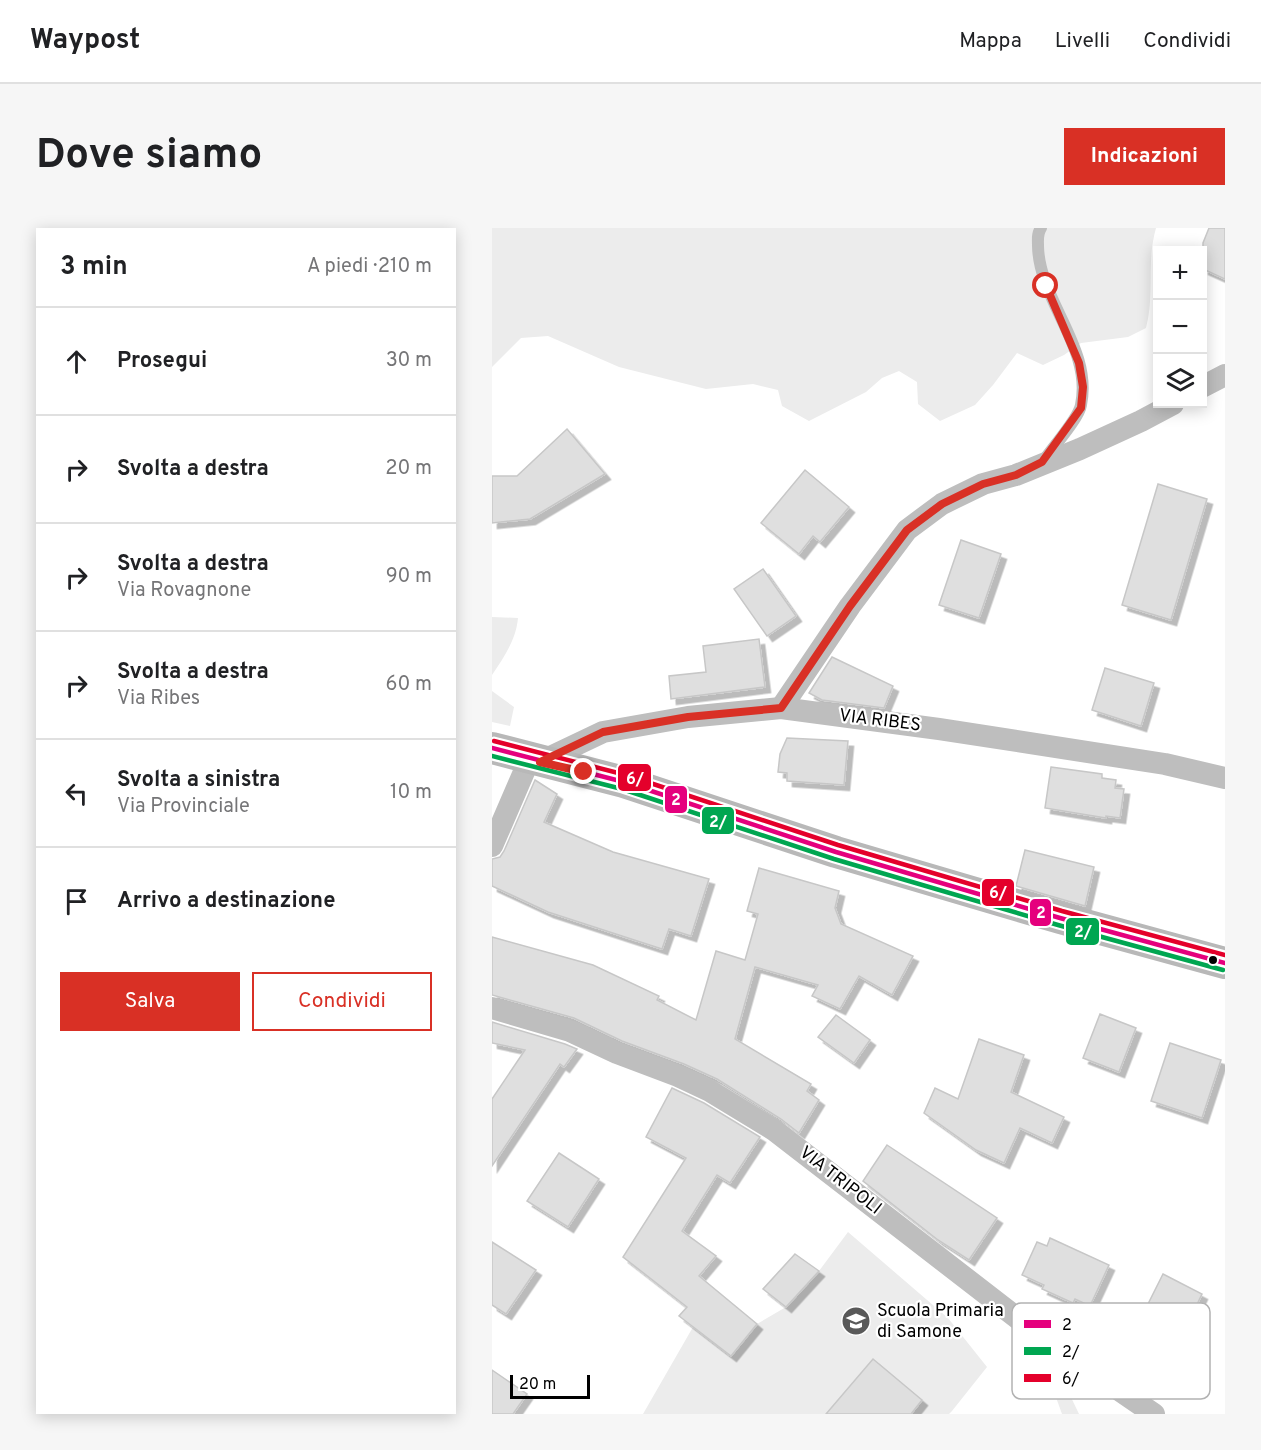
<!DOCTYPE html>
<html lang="it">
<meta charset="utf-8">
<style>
body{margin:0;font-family:Overpass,sans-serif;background:#f6f6f6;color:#202124}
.controls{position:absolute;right:18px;top:18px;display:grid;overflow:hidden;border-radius:0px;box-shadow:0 3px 15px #0003}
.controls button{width:54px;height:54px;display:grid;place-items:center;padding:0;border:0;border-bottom:2px solid #e0e0e0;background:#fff;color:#202124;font:30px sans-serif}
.scale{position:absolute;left:18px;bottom:15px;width:80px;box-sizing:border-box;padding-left:6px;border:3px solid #000;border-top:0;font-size:16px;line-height:21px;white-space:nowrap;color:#000;-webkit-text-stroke:4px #fff;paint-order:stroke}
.stop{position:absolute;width:18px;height:18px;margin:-14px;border:4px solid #d93025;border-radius:50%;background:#fff}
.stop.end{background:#d93025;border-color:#fff;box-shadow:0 2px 6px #0008}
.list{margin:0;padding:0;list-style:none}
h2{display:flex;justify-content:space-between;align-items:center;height:78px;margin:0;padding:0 24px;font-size:26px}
h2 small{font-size:20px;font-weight:400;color:#757577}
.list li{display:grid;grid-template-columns:39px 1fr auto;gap:18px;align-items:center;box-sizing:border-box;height:108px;padding:0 24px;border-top:2px solid #e0e0e0}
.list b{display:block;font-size:22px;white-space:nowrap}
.list p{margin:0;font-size:20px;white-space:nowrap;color:#757577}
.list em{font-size:20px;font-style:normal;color:#757577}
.actions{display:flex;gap:12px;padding:18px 24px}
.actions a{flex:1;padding:14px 0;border:2px solid #d93025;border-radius:0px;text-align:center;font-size:21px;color:#d93025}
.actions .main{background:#d93025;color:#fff}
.icon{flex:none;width:33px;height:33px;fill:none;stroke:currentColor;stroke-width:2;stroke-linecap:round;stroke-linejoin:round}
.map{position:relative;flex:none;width:733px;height:1186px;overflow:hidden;border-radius:0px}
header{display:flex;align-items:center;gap:36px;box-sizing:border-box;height:84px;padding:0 30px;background:#fff;border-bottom:2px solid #e0e0e0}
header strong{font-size:28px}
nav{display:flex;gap:33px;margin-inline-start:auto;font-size:21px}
.intro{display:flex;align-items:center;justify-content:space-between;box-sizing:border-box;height:144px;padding:0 36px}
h1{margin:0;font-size:42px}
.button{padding:15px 27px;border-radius:0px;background:#d93025;color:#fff;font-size:21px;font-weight:700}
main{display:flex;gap:36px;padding:0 36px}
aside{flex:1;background:#fff;border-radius:0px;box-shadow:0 3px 15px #0003}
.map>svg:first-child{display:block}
.green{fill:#ececec}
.building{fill:#dfdfdf;stroke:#c7c7c7;stroke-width:1.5;filter:url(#shadow)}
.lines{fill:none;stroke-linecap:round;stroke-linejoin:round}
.lane{stroke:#bebebe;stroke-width:12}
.street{stroke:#bebebe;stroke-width:22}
.secondary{stroke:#b8b8b8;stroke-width:32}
.bus-1-casing{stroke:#fff;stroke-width:9}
.bus-2-casing{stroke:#fff;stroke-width:9}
.bus-3-casing{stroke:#fff;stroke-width:9}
.bus-1{stroke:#e5007d;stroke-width:4.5}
.bus-2{stroke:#00a651;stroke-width:4.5}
.bus-3{stroke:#e4002b;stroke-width:4.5}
.route{stroke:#d93025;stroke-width:8}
.bus-dot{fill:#000;stroke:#fff;stroke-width:2}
.labels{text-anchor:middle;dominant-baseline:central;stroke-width:4.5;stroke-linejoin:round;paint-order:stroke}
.street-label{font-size:18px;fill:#000;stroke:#fff}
.poi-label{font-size:18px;fill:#000;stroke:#fff;text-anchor:start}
.key{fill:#fff;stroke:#b2b2b2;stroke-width:1.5}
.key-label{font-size:16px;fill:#000}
.line-badge{stroke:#fff;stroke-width:2}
.badge-label{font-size:16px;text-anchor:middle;font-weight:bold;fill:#fff}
</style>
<header>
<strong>Waypost</strong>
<nav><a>Mappa</a><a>Livelli</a><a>Condividi</a></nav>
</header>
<div class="intro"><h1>Dove siamo</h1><a class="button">Indicazioni</a></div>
<main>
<aside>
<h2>3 min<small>A piedi · 210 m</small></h2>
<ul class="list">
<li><svg class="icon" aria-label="ahead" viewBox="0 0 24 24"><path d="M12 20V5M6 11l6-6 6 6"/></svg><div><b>Prosegui</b></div><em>30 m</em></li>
<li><svg class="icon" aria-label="right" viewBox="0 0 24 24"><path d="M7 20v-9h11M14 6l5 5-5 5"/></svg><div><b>Svolta a destra</b></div><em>20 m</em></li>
<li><svg class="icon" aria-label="right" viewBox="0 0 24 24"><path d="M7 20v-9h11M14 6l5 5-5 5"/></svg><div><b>Svolta a destra</b><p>Via Rovagnone</p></div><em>90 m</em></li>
<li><svg class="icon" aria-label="right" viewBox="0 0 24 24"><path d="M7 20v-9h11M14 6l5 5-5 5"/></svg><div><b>Svolta a destra</b><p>Via Ribes</p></div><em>60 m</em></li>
<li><svg class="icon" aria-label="left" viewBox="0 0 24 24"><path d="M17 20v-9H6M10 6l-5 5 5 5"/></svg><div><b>Svolta a sinistra</b><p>Via Provinciale</p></div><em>10 m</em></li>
<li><svg class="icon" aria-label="arrive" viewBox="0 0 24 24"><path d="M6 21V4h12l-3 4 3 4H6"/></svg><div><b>Arrivo a destinazione</b></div></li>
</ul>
<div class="actions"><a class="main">Salva</a><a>Condividi</a></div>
</aside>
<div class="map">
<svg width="733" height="1186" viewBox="0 0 733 1186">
<defs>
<filter id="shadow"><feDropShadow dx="5.5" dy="5.5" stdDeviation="0" flood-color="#0004"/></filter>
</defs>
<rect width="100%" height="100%" fill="#fff"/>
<g class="green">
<path d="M0,0H664C654,35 663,66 654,100L636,109L589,115L572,127L551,137L525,125L501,157L483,177L448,193L426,176L425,154L407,143L390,150L374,164L317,193L290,178L286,162L261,156L214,161L127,139L56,108L29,110L0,139Z"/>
<path d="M0,389L26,390C24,412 12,429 0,447Z"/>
<polygon points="0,463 22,479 18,498 0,494"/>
<polygon points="356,1004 456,1090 495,1139 460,1183 457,1186 419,1186 430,1172 381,1131 334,1186 151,1186 201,1099 238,1127 265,1096 294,1079 327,1043"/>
<polygon points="560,1127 587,1146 574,1150 576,1163 587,1186 570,1186 561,1161 560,1149 563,1146 560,1136"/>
</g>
<g class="building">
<polygon points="717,0 733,0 733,51 711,41 711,15"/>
<polygon points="75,201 113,246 38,291 0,295 0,248 25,248"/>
<polygon points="313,242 357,279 328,314 321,308 307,326 269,295"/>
<polygon points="666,256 715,271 679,392 630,377"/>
<polygon points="469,312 509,326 487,390 447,377"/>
<polygon points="271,341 304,388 275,408 242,361"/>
<polygon points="267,411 273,459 179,471 177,448 214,444 211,418"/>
<polygon points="340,429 401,458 392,480 330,472 317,465"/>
<polygon points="613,440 662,455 649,498 600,482"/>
<polygon points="295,510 356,513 352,557 295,553 295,545 286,544 288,526"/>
<polygon points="559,539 610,546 610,550 624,552 623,560 632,561 628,590 614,588 614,590 553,580"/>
<polygon points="43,552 65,566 52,594 121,624 217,651 199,708 177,701 170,721 56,684 0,658 0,631 8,629 12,623"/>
<polygon points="533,622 602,639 593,678 524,658"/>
<polygon points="267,640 347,663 343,680 349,696 421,728 400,767 367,748 348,781 320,768 326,757 263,739 243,811 319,856 315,863 327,872 307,905 289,891 225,851 192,836 130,813 82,790 0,767 0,709 101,737 167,768 165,772 204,792 224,723 253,732 266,686 255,683"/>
<polygon points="608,786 644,800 627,844 591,830"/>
<polygon points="344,787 378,812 362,835 326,809"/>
<polygon points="0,794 73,816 85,821 72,839 68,836 0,938 0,871 33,822 0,815"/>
<polygon points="487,811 532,827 519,864 572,889 560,915 528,900 512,935 484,922 432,885 443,860 466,871"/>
<polygon points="678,815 729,832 710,890 659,873"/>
<polygon points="180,860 212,875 268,909 238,955 225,947 190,1003 224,1028 207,1048 265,1096 239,1128 187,1088 195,1079 131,1029 194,930 154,909"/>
<polygon points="395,917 505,990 477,1032 446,1012 371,953"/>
<polygon points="67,925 107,951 76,999 35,973"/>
<polygon points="558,1010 617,1037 598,1078 583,1071 581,1075 550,1061 552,1057 530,1047 545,1014 555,1018"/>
<polygon points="0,1014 44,1042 14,1086 0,1077"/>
<polygon points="303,1026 327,1043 294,1079 271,1061"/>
<polygon points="671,1046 710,1066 679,1130 639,1110"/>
<polygon points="381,1131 430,1172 419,1186 334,1186"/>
<polygon points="0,1142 35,1166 21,1186 0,1186"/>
</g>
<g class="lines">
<path class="lane" d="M549,0C545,6 546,11 546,18C547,73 601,120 589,177C587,190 561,219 553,231"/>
<g class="street">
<polyline points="710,159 733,147"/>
<polyline points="289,480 358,378 415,302 450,276 491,256 524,247 588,221 649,193 681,176"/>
<polyline points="48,534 111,504 196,489 289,480 447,501 673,536 733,550"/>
<polyline points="0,618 38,530"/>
<polyline points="0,780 78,803 125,825 186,848 218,863 282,902 551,1110 662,1186"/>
</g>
<polyline class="secondary" points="0,520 132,554 344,624 568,690 733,735"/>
<g class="bus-1-casing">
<polyline id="bus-1" points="0,520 132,554 344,624 568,690 733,735"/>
</g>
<g class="bus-2-casing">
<polyline id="bus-2" points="0,528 130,561 342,631 566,697 731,742"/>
</g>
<g class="bus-3-casing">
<polyline id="bus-3" points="2,513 134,547 346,617 570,683 733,727"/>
</g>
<use href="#bus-1" class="bus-1"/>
<use href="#bus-2" class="bus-2"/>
<use href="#bus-3" class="bus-3"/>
</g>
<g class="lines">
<polyline class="route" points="92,544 48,534 111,504 196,489 289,480 358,378 415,302 450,276 491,256 524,247 550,234 589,180 591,159 587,135 554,58"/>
</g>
<defs>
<g id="school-disc" transform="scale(1.5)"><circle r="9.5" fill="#595959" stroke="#fff"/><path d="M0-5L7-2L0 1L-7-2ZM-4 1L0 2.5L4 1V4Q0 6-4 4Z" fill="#fff"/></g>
</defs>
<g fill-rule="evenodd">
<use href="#school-disc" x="364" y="1093"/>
</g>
<circle class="bus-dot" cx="721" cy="732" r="5"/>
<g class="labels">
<g class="street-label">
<text transform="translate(388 493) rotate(7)">VIA RIBES</text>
<text transform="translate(348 953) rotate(38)">VIA TRIPOLI</text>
</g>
<g class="poi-label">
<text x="385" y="1083">Scuola Primaria<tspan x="385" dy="21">di Samone</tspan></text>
</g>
</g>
<rect x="520" y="1075" width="198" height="96" rx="9" class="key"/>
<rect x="532" y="1092" width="27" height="8" fill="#e5007d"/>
<rect x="532" y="1119" width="27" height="8" fill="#00a651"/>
<rect x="532" y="1146" width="27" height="8" fill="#e4002b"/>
<g class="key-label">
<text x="570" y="1102">2</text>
<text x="570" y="1129">2/</text>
<text x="570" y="1156">6/</text>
</g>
<g class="line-badge">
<rect x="125" y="535" width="35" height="29" rx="6" fill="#e4002b"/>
<rect x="172" y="557" width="24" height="29" rx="6" fill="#e5007d"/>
<rect x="209" y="578" width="34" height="29" rx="6" fill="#00a651"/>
<rect x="489" y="650" width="34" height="29" rx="6" fill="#e4002b"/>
<rect x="537" y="670" width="23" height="29" rx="6" fill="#e5007d"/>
<rect x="573" y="689" width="35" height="29" rx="6" fill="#00a651"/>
</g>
<g class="badge-label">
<text x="143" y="556">6/</text>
<text x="184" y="577">2</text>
<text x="226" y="599">2/</text>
<text x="506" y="670">6/</text>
<text x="549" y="690">2</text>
<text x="591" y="709">2/</text>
</g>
</svg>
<div class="controls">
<button>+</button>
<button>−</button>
<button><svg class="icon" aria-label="layers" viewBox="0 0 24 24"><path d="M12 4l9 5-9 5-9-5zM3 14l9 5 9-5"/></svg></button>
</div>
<div class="scale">20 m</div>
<div class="stop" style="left:554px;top:58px"></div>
<div class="stop end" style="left:92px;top:544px"></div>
</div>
</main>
